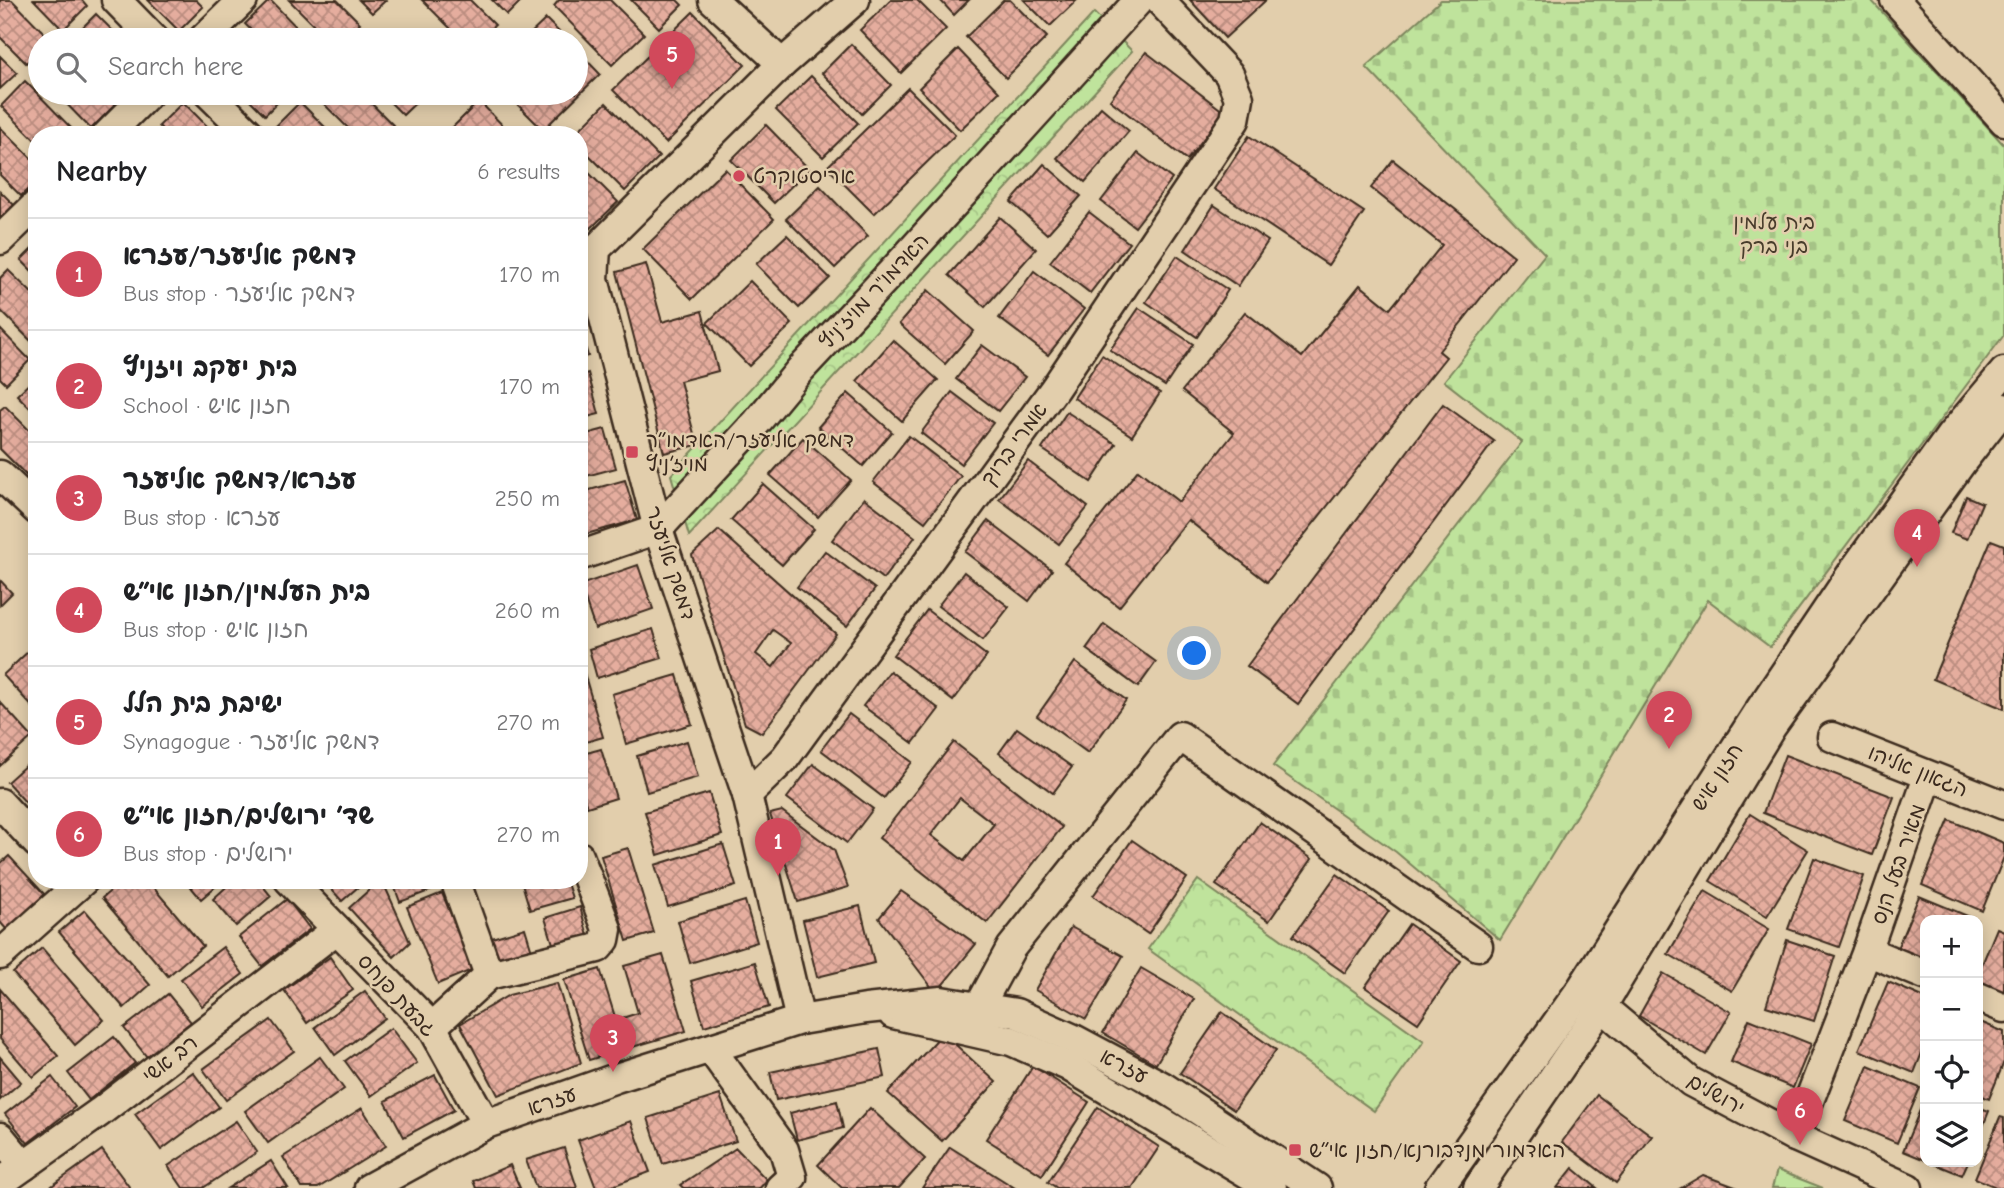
<!DOCTYPE html>
<meta charset="utf-8">
<style>
body{margin:0;font-family:"Comic Neue","Playpen Sans Hebrew",sans-serif;background:#f6f6f6;color:#202124}
.controls{position:absolute;right:21px;bottom:21px;display:grid;overflow:hidden;border-radius:14px;box-shadow:0 4px 18px #0003}
.controls button{width:63px;height:63px;display:grid;place-items:center;padding:0;border:0;border-bottom:2px solid #e0e0e0;background:#fff;color:#202124;font:35px sans-serif}
.you{position:absolute;left:1195px;top:654px;width:24px;height:24px;margin:-18px;border:5px solid #fff;border-radius:50%;background:#1a73e8;box-shadow:0 0 0 10px #1a73e833}
.badge{display:grid;place-items:center;width:46px;height:46px;border-radius:50%;background:#d1495b;color:#fff;font-size:23px;font-weight:700}
.pin{position:absolute;translate:-50% -58px;filter:drop-shadow(0 2px 4px #0008)}
.pin::after{content:'';position:absolute;top:37px;width:24px;height:21px;background:inherit;clip-path:polygon(0 0,100% 0,50% 100%)}
.list{margin:0;padding:0;list-style:none}
h2{display:flex;justify-content:space-between;align-items:center;height:91px;margin:0;padding:0 28px;font-size:30px}
h2 small{font-size:23px;font-weight:400;color:#757577}
.list li{display:grid;grid-template-columns:46px 1fr auto;gap:21px;align-items:center;box-sizing:border-box;height:112px;padding:0 28px;border-top:2px solid #e0e0e0}
.list b{display:block;font-size:26px;white-space:nowrap}
.list p{margin:0;font-size:23px;white-space:nowrap;color:#757577}
.list em{font-size:23px;font-style:normal;color:#757577}
.icon{flex:none;width:38px;height:38px;fill:none;stroke:currentColor;stroke-width:2;stroke-linecap:round;stroke-linejoin:round}
.map{position:relative;flex:none;width:2004px;height:1188px;overflow:hidden}
.search{position:absolute;background:#fff;box-shadow:0 4px 18px #0003;left:28px;top:28px;width:560px;height:77px;display:flex;align-items:center;gap:18px;box-sizing:border-box;padding:0 24px;border-radius:38px;color:#757577;font-size:26px}
.panel{position:absolute;background:#fff;box-shadow:0 4px 18px #0003;left:28px;top:126px;width:560px;height:763px;border-radius:28px}
.map>svg:first-child{display:block}
.cemetery{fill:url(#cemetery-stones);stroke:#7d865d;stroke-width:2}
.park{fill:url(#park-crowns);stroke:#7d865d;stroke-width:2}
.building{fill:url(#building-cross-hatch);stroke:#3b2a1e;stroke-width:2;fill-rule:evenodd}
.lines{fill:none;stroke-linecap:round;stroke-linejoin:round}
.minor-casing{stroke:#3b2a1e;stroke-width:33}
.minor{stroke:#e2ceac;stroke-width:28}
.poi-dot{fill:#d1495b;stroke:#e2ceac;stroke-width:2.5}
.labels{text-anchor:middle;dominant-baseline:central;stroke-width:5;stroke-linejoin:round;paint-order:stroke}
.poi-label{font-size:21px;fill:#3b2a1e;stroke:#e2ceac;text-anchor:start}
.park-label{font-size:21px;fill:#483c2b;stroke:#e2ceac}
.street-label{font-size:21px;fill:#3b2a1e;stroke:#e2ceac}
</style>
<div class="map">
<svg width="2004" height="1188" viewBox="0 0 2004 1188">
<defs>
<pattern id="cemetery-stones" width="16" height="16" patternUnits="userSpaceOnUse" patternTransform="scale(1.75)"><rect width="16" height="16" fill="#bfe39c"/><path d="M2 7V4a2 2 0 0 1 4 0v3zM10 15v-3a2 2 0 0 1 4 0v3z" fill="#a5c386"/></pattern>
<pattern id="park-crowns" width="20" height="18" patternUnits="userSpaceOnUse" patternTransform="scale(1.75)"><rect width="20" height="18" fill="#bfe39c"/><path d="M2 6a3 3 0 1 1 6 0M12 15a3 3 0 1 1 6 0" fill="none" stroke="#a5c386"/></pattern>
<pattern id="building-cross-hatch" width="8" height="8" patternUnits="userSpaceOnUse" patternTransform="scale(1.75)"><rect width="8" height="8" fill="#e5ad9e"/><path d="M0 0l8 8M0 8l8-8" fill="none" stroke="#bb8d80"/></pattern>
</defs>
<rect width="100%" height="100%" fill="#e2ceac"/>
<filter id="ink" filterUnits="userSpaceOnUse"><feTurbulence type="fractalNoise" baseFrequency=".0143" numOctaves="2"/><feDisplacementMap in="SourceGraphic" scale="14" xChannelSelector="R" yChannelSelector="G"/><feConvolveMatrix kernelMatrix="1 2 1 2 8 2 1 2 1" color-interpolation-filters="sRGB"/></filter>
<g filter="url(#ink)">
<polygon class="cemetery" points="1441,0 1871,0 2004,145 2004,335 1770,647 1708,600 1500,940 1396,852 1273,766 1522,442 1444,381 1545,254 1366,67"/>
<g class="park">
<polygon points="1094,13 1132,51 689,536 671,475"/>
<polygon points="1198,880 1424,1041 1374,1111 1148,949"/>
<polygon points="1777,1170 1823,1188 1772,1188"/>
</g>
<g class="building">
<polygon points="0,0 12,0 51,40 40,40 40,50 26,63 0,37"/>
<polygon points="34,0 82,0 87,6 63,30"/>
<polygon points="148,0 196,0 203,7 179,31"/>
<polygon points="270,0 309,40 261,40 245,24"/>
<polygon points="289,0 337,0 360,23 343,40 329,40"/>
<polygon points="359,0 386,0 372,13"/>
<polygon points="422,0 470,0 495,25 479,40 462,40"/>
<polygon points="492,0 522,0 507,15"/>
<polygon points="559,0 610,0 644,34 612,65 554,6"/>
<polygon points="631,0 677,0 682,5 659,28"/>
<polygon points="891,0 917,0 946,29 901,73 860,30"/>
<polygon points="940,0 969,0 954,15"/>
<polygon points="1004,0 1010,0 1047,37 1006,78 966,37"/>
<polygon points="1024,0 1077,0 1050,26"/>
<polygon points="1190,0 1266,0 1225,38"/>
<polygon points="693,12 745,65 666,143 613,90"/>
<polygon points="96,14 122,40 74,40 72,38"/>
<polygon points="546,19 567,40 524,40"/>
<polygon points="851,44 891,85 862,114 822,73"/>
<polygon points="576,49 600,74 543,130 506,93 576,93"/>
<polygon points="958,49 999,92 960,130 919,88"/>
<polygon points="1146,52 1224,112 1187,160 1110,100"/>
<polygon points="0,56 17,73 0,89"/>
<polygon points="811,76 858,123 823,157 776,110"/>
<polygon points="25,81 78,135 37,135 37,142 1,106"/>
<polygon points="908,88 955,135 874,214 827,167"/>
<polygon points="56,93 103,93 115,105 91,129"/>
<polygon points="243,93 287,93 265,115"/>
<polygon points="313,93 361,93 393,125 383,135 355,135"/>
<polygon points="381,93 426,93 403,115"/>
<polygon points="479,101 512,135 450,135 448,132"/>
<polygon points="183,102 216,135 167,135 159,126"/>
<polygon points="300,102 333,135 285,135 276,126"/>
<polygon points="606,103 659,157 625,191 579,145 579,135 574,135"/>
<polygon points="1101,107 1129,131 1085,182 1057,158"/>
<polygon points="766,125 809,169 774,203 731,160"/>
<polygon points="0,127 37,164 37,180 21,196 0,175"/>
<polygon points="1249,136 1364,212 1328,265 1214,189"/>
<polygon points="1138,153 1172,179 1135,227 1101,201"/>
<polygon points="1393,160 1514,256 1439,351 1446,357 1267,582 1188,520 1119,607 1064,563 1138,470 1179,502 1234,433 1182,391 1245,312 1302,357 1360,285 1390,309 1442,245 1371,188"/>
<polygon points="579,163 618,202 585,234 579,229"/>
<polygon points="1044,164 1081,196 1047,234 1011,202"/>
<polygon points="725,169 774,219 692,299 643,249"/>
<polygon points="820,186 868,236 835,268 786,219"/>
<polygon points="0,191 14,205 0,219"/>
<polygon points="1214,205 1268,241 1238,286 1185,250"/>
<polygon points="1089,212 1129,243 1090,293 1050,262"/>
<polygon points="1000,217 1036,249 985,307 949,275"/>
<polygon points="787,235 830,278 799,308 756,264"/>
<polygon points="37,244 37,276 21,260"/>
<polygon points="1177,256 1228,290 1197,337 1146,302"/>
<polygon points="646,264 662,322 702,311 718,371 680,381 697,445 664,453 617,272"/>
<polygon points="8,270 37,298 37,347 0,310 0,278"/>
<polygon points="1034,271 1084,309 1048,355 999,318"/>
<polygon points="750,281 792,324 749,366 707,323"/>
<polygon points="928,290 974,331 945,364 899,324"/>
<polygon points="1139,308 1193,344 1165,386 1110,350"/>
<polygon points="579,326 588,356 579,358"/>
<polygon points="0,329 30,360 6,384 0,378"/>
<polygon points="893,340 938,380 902,421 857,381"/>
<polygon points="982,345 1025,377 998,411 956,379"/>
<polygon points="1102,355 1160,393 1132,436 1074,398"/>
<polygon points="588,373 599,414 579,419 579,376"/>
<polygon points="37,376 37,415 17,395"/>
<polygon points="952,392 993,423 961,464 921,433"/>
<polygon points="848,393 892,432 863,466 818,427"/>
<polygon points="1443,404 1494,441 1298,704 1247,666"/>
<polygon points="5,406 37,438 37,486 0,449 0,410"/>
<polygon points="1067,412 1116,444 1091,482 1042,449"/>
<polygon points="605,429 616,468 579,478 579,436"/>
<polygon points="909,436 961,476 925,522 873,482"/>
<polygon points="803,438 851,480 818,517 770,475"/>
<polygon points="1028,461 1088,507 1059,544 999,499"/>
<polygon points="625,480 637,520 579,536 579,493"/>
<polygon points="763,484 814,529 782,565 731,520"/>
<polygon points="1966,496 1982,503 1967,539 1951,533"/>
<polygon points="864,498 915,537 883,579 832,540"/>
<polygon points="988,521 1052,570 1029,601 965,552"/>
<path d="M719,530L836,634L762,733L745,724L692,555ZM773,630L791,643L773,667L756,654Z"/>
<polygon points="1991,540 2004,545 2004,709 1933,679"/>
<polygon points="825,551 875,589 847,626 797,587"/>
<polygon points="638,565 653,609 595,629 580,585"/>
<polygon points="964,572 1009,607 983,640 938,606"/>
<polygon points="0,580 12,593 0,605"/>
<polygon points="927,610 987,656 953,701 893,655"/>
<polygon points="1104,624 1156,662 1138,687 1086,649"/>
<polygon points="653,629 662,658 597,678 589,649"/>
<polygon points="32,648 37,653 37,712 3,675"/>
<polygon points="1075,662 1126,700 1088,753 1037,716"/>
<polygon points="582,666 603,737 579,744 579,667"/>
<polygon points="890,671 939,709 913,743 863,706"/>
<polygon points="677,675 692,724 626,744 612,694"/>
<polygon points="0,702 32,737 0,766"/>
<polygon points="849,714 912,762 884,798 821,750"/>
<polygon points="1017,728 1072,767 1053,793 999,753"/>
<polygon points="687,741 698,777 647,792 637,756"/>
<path d="M954,742L1062,827L987,923L879,838ZM960,798L994,824L964,861L931,835Z"/>
<polygon points="601,749 616,798 587,807 579,783 579,755"/>
<polygon points="37,755 37,815 7,782"/>
<polygon points="1785,755 1894,797 1872,855 1763,813"/>
<polygon points="813,764 873,809 847,843 787,798"/>
<polygon points="709,793 722,835 658,855 645,812"/>
<polygon points="782,811 834,850 848,887 798,902 770,814"/>
<polygon points="1750,814 1808,850 1767,916 1710,881"/>
<polygon points="1949,820 2004,843 2004,857 1982,911 1922,885"/>
<polygon points="1260,822 1312,859 1269,921 1216,885"/>
<polygon points="1132,840 1187,878 1148,934 1093,896"/>
<polygon points="723,844 736,886 668,907 655,865"/>
<polygon points="628,848 654,933 627,941 601,856"/>
<polygon points="9,856 46,896 8,931 0,922 0,864"/>
<polygon points="1814,858 1864,876 1839,947 1788,929"/>
<polygon points="1337,874 1389,911 1345,973 1293,936"/>
<polygon points="123,880 147,880 203,946 168,976 102,898"/>
<polygon points="185,880 223,880 201,899"/>
<polygon points="234,880 258,880 271,896 236,926 213,899"/>
<polygon points="323,880 366,880 342,901"/>
<polygon points="380,880 382,880 410,942 394,957 349,908"/>
<polygon points="392,880 437,880 440,887 400,902"/>
<polygon points="521,880 566,880 572,898 530,910"/>
<polygon points="901,891 976,944 936,993 879,918"/>
<polygon points="1705,891 1769,929 1732,991 1668,954"/>
<polygon points="442,893 474,969 438,984 407,907"/>
<polygon points="1919,896 1977,920 1925,920 1925,963 1896,951"/>
<polygon points="287,899 310,929 262,966 239,937"/>
<polygon points="745,901 757,942 690,963 678,921"/>
<polygon points="860,906 874,963 817,977 803,920"/>
<polygon points="580,907 588,936 554,947 545,918"/>
<polygon points="85,910 150,985 124,1008 59,932"/>
<polygon points="1409,924 1461,961 1418,1023 1365,987"/>
<polygon points="1071,927 1123,956 1086,1019 1035,990"/>
<polygon points="525,928 532,951 499,961 492,938"/>
<polygon points="1997,928 2004,931 2004,996 1978,985 1978,974"/>
<polygon points="1787,940 1835,956 1814,1021 1766,1006"/>
<polygon points="223,947 243,974 202,1006 181,979"/>
<polygon points="42,948 104,1020 75,1045 13,973"/>
<polygon points="663,955 686,1031 589,1060 564,980 600,969 616,1020 638,1013 624,966"/>
<polygon points="330,957 353,990 307,1023 284,990"/>
<polygon points="755,962 769,1007 704,1026 691,981"/>
<polygon points="1141,968 1194,999 1156,1064 1103,1033"/>
<polygon points="1663,973 1731,1012 1706,1055 1639,1016"/>
<polygon points="1888,982 1925,998 1925,1045 1914,1073 1859,1050"/>
<polygon points="557,983 581,1063 498,1095 460,1024 509,995"/>
<polygon points="0,989 58,1056 33,1077 0,1039"/>
<polygon points="365,991 385,1018 335,1055 315,1027"/>
<polygon points="168,994 191,1022 147,1057 124,1028"/>
<polygon points="1222,1012 1276,1050 1234,1110 1180,1073"/>
<polygon points="1749,1019 1811,1044 1793,1088 1731,1062"/>
<polygon points="271,1020 294,1051 226,1100 203,1069"/>
<polygon points="1978,1021 2004,1032 2004,1062 1989,1099 1978,1094"/>
<polygon points="391,1028 417,1063 371,1096 345,1061"/>
<polygon points="943,1033 996,1082 942,1141 888,1093"/>
<polygon points="114,1037 135,1063 89,1100 68,1073"/>
<polygon points="879,1049 885,1077 776,1100 770,1072"/>
<polygon points="0,1057 21,1082 0,1100"/>
<polygon points="320,1057 344,1089 268,1143 245,1111"/>
<polygon points="1033,1066 1089,1102 1042,1175 986,1139"/>
<polygon points="1868,1066 1920,1088 1897,1143 1845,1121"/>
<polygon points="193,1072 219,1107 161,1150 135,1114"/>
<polygon points="435,1075 454,1110 404,1137 385,1101"/>
<polygon points="52,1077 75,1107 28,1143 5,1114"/>
<polygon points="720,1095 736,1141 663,1164 648,1118"/>
<polygon points="1597,1095 1652,1136 1616,1183 1562,1142"/>
<polygon points="1925,1098 1925,1160 1903,1151"/>
<polygon points="837,1101 843,1128 797,1140 790,1113"/>
<polygon points="1098,1107 1159,1147 1132,1188 1057,1188 1048,1182"/>
<polygon points="1978,1107 1989,1111 1978,1139"/>
<polygon points="362,1108 386,1146 318,1188 302,1188 283,1157"/>
<polygon points="870,1108 925,1159 899,1188 842,1188 818,1165"/>
<polygon points="2000,1117 2004,1118 2004,1188 1998,1188 1975,1178"/>
<polygon points="236,1121 257,1152 203,1188 183,1188 168,1166"/>
<polygon points="631,1121 650,1172 607,1188 596,1188 578,1140"/>
<polygon points="950,1147 1015,1188 922,1188"/>
<polygon points="564,1148 577,1188 536,1188 526,1160"/>
<polygon points="736,1148 767,1180 760,1188 683,1188 680,1185"/>
<polygon points="102,1150 130,1188 49,1188"/>
<polygon points="271,1161 288,1188 228,1188"/>
<polygon points="1930,1162 1968,1162 1962,1175"/>
<polygon points="510,1165 520,1188 476,1188 473,1181"/>
<polygon points="1573,1168 1597,1188 1557,1188"/>
<polygon points="1703,1175 1738,1188 1681,1188"/>
</g>
<g class="lines">
<g class="minor-casing">
<g id="minor">
<polyline points="116,0 155,40"/>
<polyline points="713,0 782,64"/>
<polyline points="1895,0 2004,121"/>
<polyline points="202,40 243,0"/>
<polyline points="208,93 251,135"/>
<polyline points="107,135 149,93"/>
<polyline points="0,240 37,204"/>
<polyline points="0,475 37,510"/>
<polyline points="579,556 658,529 757,422 800,370 903,260 1139,0"/>
<polyline points="1832,737 2004,805"/>
<polyline points="747,795 785,758 1055,388 1235,120 1239,98 1229,74 1159,0"/>
<polyline points="0,803 37,843"/>
<polyline points="289,880 432,1027 486,1124"/>
<polyline points="455,880 489,975"/>
<polyline points="1867,951 1925,975"/>
<polyline points="0,955 84,880"/>
<polyline points="1589,996 1691,1082 1795,1137 1908,1188"/>
<polyline points="1978,997 2004,1008"/>
<polyline points="979,1007 1011,948 1180,736 1478,946"/>
<polyline points="893,1014 1011,1041 1068,1066 1272,1188"/>
<polyline points="800,1020 747,795 658,529 594,279 596,249 782,64 855,0"/>
<polyline points="432,1027 489,975 598,948 605,940 607,929 579,856"/>
<polyline points="711,1049 784,1150 792,1177 780,1188"/>
<polyline points="0,1137 24,1166"/>
<polyline points="1795,1137 1867,951 1928,777"/>
<polyline points="0,1183 100,1112 336,930"/>
<polyline points="369,1188 486,1124 616,1078 800,1020 866,1009 941,1001 1016,1013 1074,1039 1162,1086 1317,1188"/>
<polyline points="1439,1188 1581,989 1761,708 1854,570 1951,435 2004,372"/>
<polyline points="1478,1188 1602,1006 1772,726 1962,462 2004,408"/>
</g>
</g>
<use href="#minor" class="minor"/>
</g>
</g>
<g class="poi-dot">
<circle cx="739" cy="176" r="7"/>
<rect x="625" y="445" width="14" height="14" rx="3.5"/>
<rect x="1288" y="1143" width="14" height="14" rx="3.5"/>
</g>
<g class="labels">
<g class="poi-label">
<text x="753" y="176">אריסטוקרט</text>
<text x="646" y="440">דמשק אליעזר/האדמו״ר<tspan x="646" dy="24">מויז׳ניץ</tspan></text>
<text x="1309" y="1150">האדמור מנדבורנא/חזון אי״ש</text>
</g>
<g class="park-label">
<text x="1774" y="222">בית עלמין<tspan x="1774" dy="24">בני ברק</tspan></text>
</g>
<g class="street-label">
<text transform="translate(874 291) rotate(-47)">האדמו"ר מויז'ניץ</text>
<text transform="translate(1014 444) rotate(-54)">אמרי ברוך</text>
<text transform="translate(671 563) rotate(72)">דמשק אליעזר</text>
<text transform="translate(1918 771) rotate(22)">הגאון אליהו</text>
<text transform="translate(1717 777) rotate(-57)">חזון איש</text>
<text transform="translate(1898 864) rotate(-71)">מאיר בעל הנס</text>
<text transform="translate(397 995) rotate(47)">גבעת פנחס</text>
<text transform="translate(170 1059) rotate(-38)">רב אשי</text>
<text transform="translate(1124 1066) rotate(28)">עזרא</text>
<text transform="translate(1716 1094) rotate(30)">ירושלים</text>
<text transform="translate(552 1101) rotate(-19)">עזרא</text>
</g>
</g>
</svg>
<div class="controls">
<button>+</button>
<button>−</button>
<button><svg class="icon" aria-label="locate" viewBox="0 0 24 24"><circle cx="12" cy="12" r="6"/><path d="M12 2v4M12 18v4M2 12h4M18 12h4"/></svg></button>
<button><svg class="icon" aria-label="layers" viewBox="0 0 24 24"><path d="M12 4l9 5-9 5-9-5zM3 14l9 5 9-5"/></svg></button>
</div>
<div class="you"></div>
<div class="pin badge" style="left:778px;top:876px">1</div>
<div class="pin badge" style="left:1669px;top:749px">2</div>
<div class="pin badge" style="left:613px;top:1072px">3</div>
<div class="pin badge" style="left:1917px;top:567px">4</div>
<div class="pin badge" style="left:672px;top:89px">5</div>
<div class="pin badge" style="left:1800px;top:1145px">6</div>
<div class="search"><svg class="icon" aria-label="search" viewBox="0 0 24 24"><circle cx="10" cy="10" r="6"/><path d="M15 15l6 6"/></svg>Search here</div>
<section class="panel">
<h2>Nearby<small>6 results</small></h2>
<ul class="list">
<li><span class="badge">1</span><div><b>דמשק אליעזר/עזרא</b><p>Bus stop · דמשק אליעזר</p></div><em>170 m</em></li>
<li><span class="badge">2</span><div><b>בית יעקב ויזניץ</b><p>School · חזון איש</p></div><em>170 m</em></li>
<li><span class="badge">3</span><div><b>עזרא/דמשק אליעזר</b><p>Bus stop · עזרא</p></div><em>250 m</em></li>
<li><span class="badge">4</span><div><b>בית העלמין/חזון אי״ש</b><p>Bus stop · חזון איש</p></div><em>260 m</em></li>
<li><span class="badge">5</span><div><b>ישיבת בית הלל</b><p>Synagogue · דמשק אליעזר</p></div><em>270 m</em></li>
<li><span class="badge">6</span><div><b>שד׳ ירושלים/חזון אי״ש</b><p>Bus stop · ירושלים</p></div><em>270 m</em></li>
</ul>
</section>
</div>
